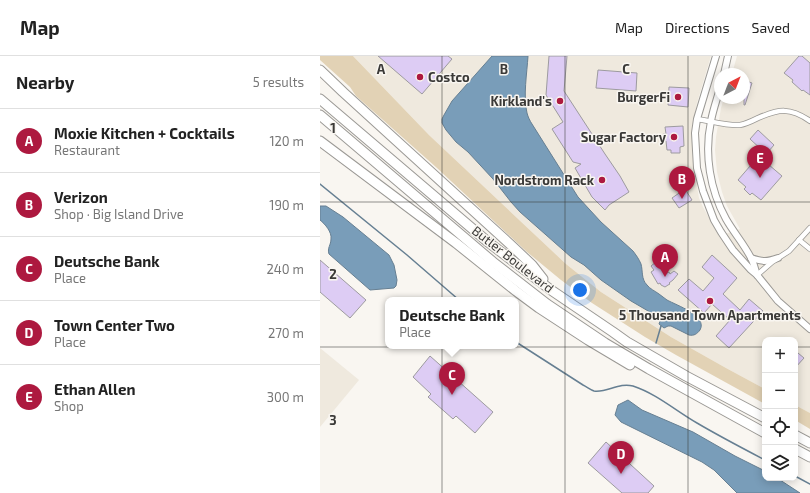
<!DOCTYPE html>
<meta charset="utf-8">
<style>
body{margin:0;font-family:"Exo 2",sans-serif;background:#f2f2f2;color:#222}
.controls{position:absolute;right:12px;bottom:12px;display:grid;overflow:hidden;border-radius:8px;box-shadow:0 2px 10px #0003}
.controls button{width:36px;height:36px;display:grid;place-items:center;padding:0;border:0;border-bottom:1px solid #e0e0e0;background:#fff;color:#222;font:20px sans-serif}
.compass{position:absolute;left:394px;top:12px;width:36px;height:36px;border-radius:50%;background:#fff;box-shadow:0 2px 10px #0003;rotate:42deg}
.you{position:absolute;left:260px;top:234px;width:14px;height:14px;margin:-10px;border:3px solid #fff;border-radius:50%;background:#1a73e8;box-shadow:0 0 0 6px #1a73e833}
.badge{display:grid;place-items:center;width:26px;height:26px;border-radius:50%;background:#ad193f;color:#fff;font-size:13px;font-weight:700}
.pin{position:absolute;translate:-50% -33px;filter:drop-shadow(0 1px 2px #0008)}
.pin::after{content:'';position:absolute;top:21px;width:14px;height:12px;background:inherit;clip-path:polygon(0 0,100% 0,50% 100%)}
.popup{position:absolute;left:65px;top:241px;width:134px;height:52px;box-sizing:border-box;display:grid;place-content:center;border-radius:8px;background:#fff;filter:drop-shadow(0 1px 3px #0005);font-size:13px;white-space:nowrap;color:#767676}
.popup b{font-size:15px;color:#222}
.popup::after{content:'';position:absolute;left:50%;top:100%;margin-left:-8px;border:8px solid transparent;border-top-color:#fff}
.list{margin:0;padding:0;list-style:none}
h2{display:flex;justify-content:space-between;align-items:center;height:52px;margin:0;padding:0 16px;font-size:17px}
h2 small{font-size:13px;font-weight:400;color:#767676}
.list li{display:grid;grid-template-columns:26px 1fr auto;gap:12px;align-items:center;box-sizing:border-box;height:64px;padding:0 16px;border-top:1px solid #e0e0e0}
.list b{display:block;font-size:15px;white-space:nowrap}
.list p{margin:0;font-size:13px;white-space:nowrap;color:#767676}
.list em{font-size:13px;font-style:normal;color:#767676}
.icon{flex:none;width:22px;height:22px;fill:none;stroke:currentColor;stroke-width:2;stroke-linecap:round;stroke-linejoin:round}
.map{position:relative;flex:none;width:490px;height:437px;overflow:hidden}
header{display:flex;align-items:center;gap:24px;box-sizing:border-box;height:56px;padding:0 20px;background:#fff;border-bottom:1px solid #e0e0e0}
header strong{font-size:19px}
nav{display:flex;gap:22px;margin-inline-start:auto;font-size:14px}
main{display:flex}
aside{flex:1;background:#fff}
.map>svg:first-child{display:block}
.built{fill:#efe9de}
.green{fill:#e2d2b5}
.water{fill:#799db9;stroke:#667f92}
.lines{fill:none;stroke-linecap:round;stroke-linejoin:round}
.stream{stroke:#667f92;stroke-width:1.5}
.building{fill:#ddccf4;stroke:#9d9b9f}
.minor-casing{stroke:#9b9995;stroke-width:6}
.tertiary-casing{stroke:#9b9995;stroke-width:8}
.motorway-casing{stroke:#9b9995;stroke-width:11}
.minor{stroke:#fff;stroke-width:4.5}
.tertiary{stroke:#fff;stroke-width:6}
.motorway{stroke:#fff;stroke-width:9}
.grid{fill:none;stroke:#3b3a38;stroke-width:1;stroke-opacity:0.55}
.poi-dot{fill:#ad193f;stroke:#f9f6f1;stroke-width:1.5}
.labels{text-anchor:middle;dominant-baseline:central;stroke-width:3;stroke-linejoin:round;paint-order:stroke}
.poi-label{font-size:13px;font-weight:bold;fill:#3b3a38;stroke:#f9f6f1;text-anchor:end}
.street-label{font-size:13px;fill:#3b3a38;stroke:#f9f6f1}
.grid-label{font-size:13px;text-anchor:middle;font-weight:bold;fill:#3b3a38;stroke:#f9f6f1;stroke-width:3;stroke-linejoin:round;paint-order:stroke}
</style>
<header>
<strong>Map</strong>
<nav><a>Map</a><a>Directions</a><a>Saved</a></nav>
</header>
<main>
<aside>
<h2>Nearby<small>5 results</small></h2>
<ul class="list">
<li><span class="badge">A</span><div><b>Moxie Kitchen + Cocktails</b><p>Restaurant</p></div><em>120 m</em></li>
<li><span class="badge">B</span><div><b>Verizon</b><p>Shop · Big Island Drive</p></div><em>190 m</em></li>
<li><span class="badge">C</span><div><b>Deutsche Bank</b><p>Place</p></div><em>240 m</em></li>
<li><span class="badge">D</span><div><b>Town Center Two</b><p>Place</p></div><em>270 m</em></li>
<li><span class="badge">E</span><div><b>Ethan Allen</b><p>Shop</p></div><em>300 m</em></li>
</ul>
</aside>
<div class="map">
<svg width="490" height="437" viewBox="0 0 490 437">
<rect width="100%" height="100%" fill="#f9f6f1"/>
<g class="built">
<polygon points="33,0 391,0 377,47 372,73 372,88 373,106 379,142 383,151 399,180 420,173 407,150 402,136 397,116 395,94 396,81 401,52 404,42 424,42 424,18 412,18 417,0 490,0 490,357 475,349 475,284 445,284 445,333 406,312 351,281 281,236 246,208 109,79"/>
<polygon points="0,292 39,324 0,371"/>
</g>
<g class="green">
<polygon points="0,0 33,0 109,79 246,208 281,236 351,281 406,312 445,333 445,348 356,299 325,281 272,247 241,224 207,196 117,112 36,40 30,31 0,4"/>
<polygon points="475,349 490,357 490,373 475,364"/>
</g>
<g class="water">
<path d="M172,0H208C207,17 203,40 207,57C208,61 210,65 212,68L258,141L281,166L313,195C316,199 319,203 321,208C323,215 321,223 327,229C330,233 335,235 339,238C342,240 344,242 347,244C356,249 388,260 380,274C377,278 374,280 369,279L351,270H348L344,272L339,268L340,265L339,262L335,259L311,245L281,224L264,209L251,201L200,156L191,146L173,123L148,96L136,86L126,74L122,67V63L124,59L132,45Z"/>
<path d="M0,150H6L23,161L69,199L74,209L77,224L76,230L74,232L50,234L9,198C7,192 11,189 11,183C12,176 5,168 0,164Z"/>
<polygon points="308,344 322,354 373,376 415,400 445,415 445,422 457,422 480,437 417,437 394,414 382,406 301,366 295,359 298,349"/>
</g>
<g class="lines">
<g class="stream">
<polyline points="0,128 87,199 139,244"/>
<path d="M196,286L263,329C267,331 271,334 274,335C287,337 299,326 313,330C337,338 356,355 377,367C399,380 422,392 445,404"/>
<polyline points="336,287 341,270"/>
<polyline points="475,420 490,428"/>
</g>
</g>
<g class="building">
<polygon points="58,0 128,0 132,3 102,38"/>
<polygon points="229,0 247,0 244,35 285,98 300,120 309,136 289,149 285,154 272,141 255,112 261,108 253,106 232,73 243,66 226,39"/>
<polygon points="479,0 482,0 490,7 490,39 483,34 482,35 472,26 473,24 464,17"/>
<polygon points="278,14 317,17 316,35 276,32"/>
<polygon points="424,24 432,27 425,49 424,49"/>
<polygon points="349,31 369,32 368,51 348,49"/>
<polygon points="363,70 364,90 360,91 360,97 351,97 351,94 347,94 346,85 344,85 343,78 346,78 345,71"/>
<polygon points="438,74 454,89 442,103 462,120 441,144 432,137 430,139 424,133 426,131 418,124 443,95 430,83"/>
<polygon points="365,133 372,144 359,152 352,142"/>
<polygon points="392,199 417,222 403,238 420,254 429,243 443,255 409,292 396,280 410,264 392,248 384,257 358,234 369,223 383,235 394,222 382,211"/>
<polygon points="0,204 46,244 30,262 0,236"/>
<polygon points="336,206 339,210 342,209 347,217 349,216 350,218 354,215 358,218 353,224 349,227 350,228 348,229 345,231 341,229 340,227 338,228 331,216 334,214 331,210"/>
<polygon points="475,296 477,298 478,297 484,302 475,312"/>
<polygon points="110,300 173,356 155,377 136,360 133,363 108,341 111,338 93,321"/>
<polygon points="286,386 334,430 328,437 302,437 268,407"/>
</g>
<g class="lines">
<g class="minor-casing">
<g id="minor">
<path d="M377,63C391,65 407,70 420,69C426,68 432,65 438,62C459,53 470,51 490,65"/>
<polyline points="479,184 490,193"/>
<polyline points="437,219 452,206 469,195 490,172"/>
</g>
</g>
<g class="tertiary-casing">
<g id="tertiary">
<polyline points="396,0 377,63 375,77 377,112 383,135 394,164 401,176 413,194 431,214 437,219 458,245 490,273"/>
<polyline points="404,18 408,0"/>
<path d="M400,32C397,43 393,54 391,65C384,98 390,134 406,163C414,177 424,188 431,202C434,207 435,214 437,219"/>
<path d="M431,202C444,206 446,206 458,202"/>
</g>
</g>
<g class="motorway-casing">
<g id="motorway">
<polyline points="0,14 23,36 192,190 212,209 223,223"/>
<polyline points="0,43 168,186 231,234 293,276 307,286 366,320 445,362"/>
<polyline points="0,59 173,206 227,248 285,287 329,313 445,377"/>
<polyline points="0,85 136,187 196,235 219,252 268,284 310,309"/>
<polyline points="475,379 490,387"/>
<polyline points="475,393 490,401"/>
</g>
</g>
<use href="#minor" class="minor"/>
<use href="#tertiary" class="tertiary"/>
<use href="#motorway" class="motorway"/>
</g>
<path class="grid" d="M122,0V437M245,0V437M368,0V437M0,146H490M0,291H445M475,291H490"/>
<g class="poi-dot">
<circle cx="100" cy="21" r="4"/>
<circle cx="358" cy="41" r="4"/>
<circle cx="240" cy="45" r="4"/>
<circle cx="354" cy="81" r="4"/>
<circle cx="282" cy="124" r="4"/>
<circle cx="390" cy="245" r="4"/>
</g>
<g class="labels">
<g class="poi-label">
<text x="108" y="21" text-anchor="start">Costco</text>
<text x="350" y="41">BurgerFi</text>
<text x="232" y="45">Kirkland's</text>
<text x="346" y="81">Sugar Factory</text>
<text x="274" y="124">Nordstrom Rack</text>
<text x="390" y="259" text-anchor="middle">5 Thousand Town Apartments</text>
</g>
<g class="street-label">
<text transform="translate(193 203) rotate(38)">Butler Boulevard</text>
</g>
</g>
<g class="grid-label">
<text x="61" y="18">A</text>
<text x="184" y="18">B</text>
<text x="306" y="18">C</text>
<text x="13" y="77">1</text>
<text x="13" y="223">2</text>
<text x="13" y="369">3</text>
</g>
</svg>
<div class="controls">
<button>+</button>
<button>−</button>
<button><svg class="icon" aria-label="locate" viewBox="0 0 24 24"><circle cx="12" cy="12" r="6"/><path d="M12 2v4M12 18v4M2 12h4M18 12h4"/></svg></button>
<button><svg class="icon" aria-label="layers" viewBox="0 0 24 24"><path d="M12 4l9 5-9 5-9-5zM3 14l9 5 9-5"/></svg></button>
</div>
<svg class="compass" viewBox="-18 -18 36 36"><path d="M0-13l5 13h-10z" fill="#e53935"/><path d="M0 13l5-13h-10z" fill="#767676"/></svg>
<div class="you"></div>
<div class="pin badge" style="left:345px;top:221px">A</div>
<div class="pin badge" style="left:362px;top:143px">B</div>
<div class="pin badge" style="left:132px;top:339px">C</div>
<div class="popup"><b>Deutsche Bank</b>Place</div>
<div class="pin badge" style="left:301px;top:418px">D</div>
<div class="pin badge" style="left:440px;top:122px">E</div>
</div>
</main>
